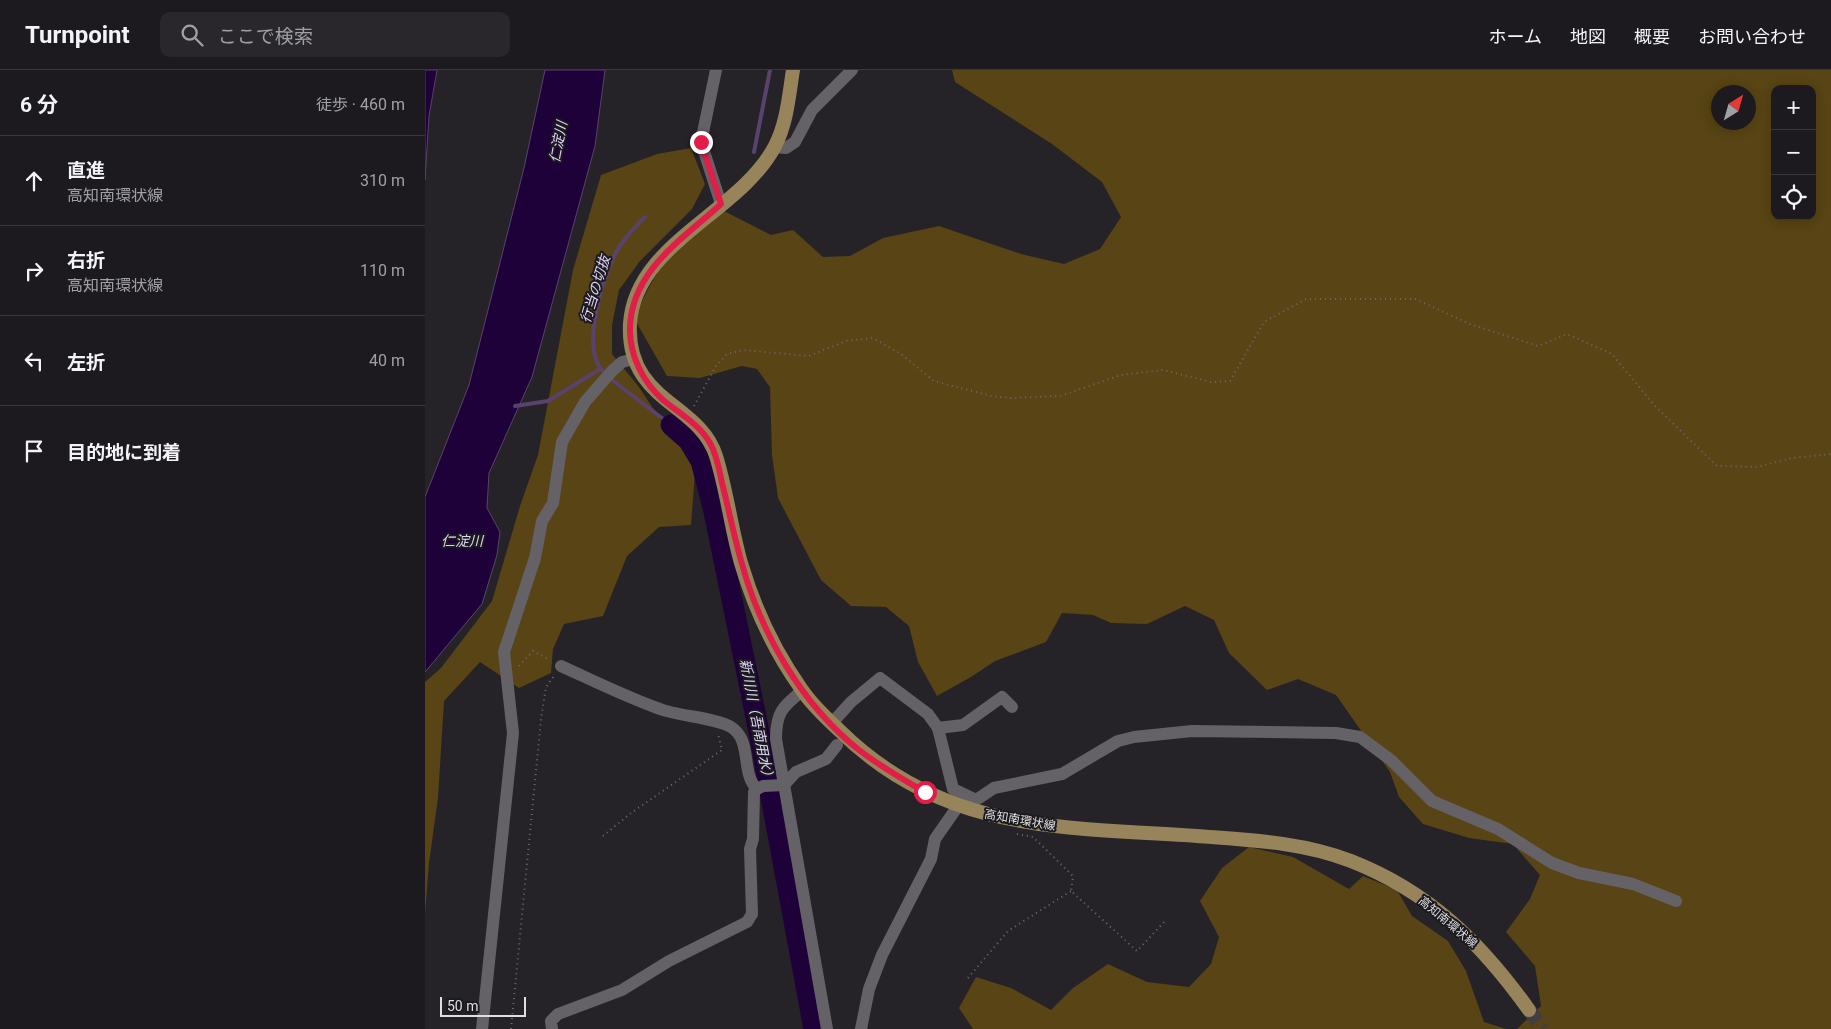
<!DOCTYPE html>
<html lang="ja">
<meta charset="utf-8">
<style>
body{margin:0;font-family:Roboto,"Noto Sans JP",sans-serif;background:#29272b;color:#f1f3f6}
.controls{position:absolute;right:15px;top:15px;display:grid;overflow:hidden;border-radius:10px;box-shadow:0 2px 12px #0003}
.controls button{width:45px;height:45px;display:grid;place-items:center;padding:0;border:0;border-bottom:1px solid #3a383c;background:#1c1a1e;color:#f1f3f6;font:25px sans-serif}
.compass{position:absolute;left:1286px;top:15px;width:45px;height:45px;border-radius:50%;background:#1c1a1e;box-shadow:0 2px 12px #0003;rotate:37deg}
.scale{position:absolute;left:15px;bottom:12px;width:86px;box-sizing:border-box;padding-left:5px;border:2px solid #dfdee1;border-top:0;font-size:14px;line-height:18px;white-space:nowrap;color:#dfdee1;-webkit-text-stroke:4px #1b1a1e;paint-order:stroke}
.stop{position:absolute;width:15px;height:15px;margin:-11px;border:4px solid #e11d48;border-radius:50%;background:#fff}
.stop.end{background:#e11d48;border-color:#fff;box-shadow:0 1px 5px #0008}
.list{margin:0;padding:0;list-style:none}
h2{display:flex;justify-content:space-between;align-items:center;height:65px;margin:0;padding:0 20px;font-size:21px}
h2 small{font-size:16px;font-weight:400;color:#a0a1a4}
.list li{display:grid;grid-template-columns:32px 1fr auto;gap:15px;align-items:center;box-sizing:border-box;height:90px;padding:0 20px;border-top:1px solid #3a383c}
.list b{display:block;font-size:19px;white-space:nowrap}
.list p{margin:0;font-size:16px;white-space:nowrap;color:#a0a1a4}
.list em{font-size:16px;font-style:normal;color:#a0a1a4}
.icon{flex:none;width:28px;height:28px;fill:none;stroke:currentColor;stroke-width:2;stroke-linecap:round;stroke-linejoin:round}
.map{position:relative;flex:none;width:1406px;height:959px;overflow:hidden}
header{display:flex;align-items:center;gap:30px;box-sizing:border-box;height:70px;padding:0 25px;background:#1c1a1e;border-bottom:1px solid #3a383c}
header strong{font-size:24px}
nav{display:flex;gap:28px;margin-inline-start:auto;font-size:18px}
.search{width:350px;height:45px;background:#29272b;display:flex;align-items:center;gap:12px;box-sizing:border-box;padding:0 18px;border-radius:10px;color:#a0a1a4;font-size:19px}
main{display:flex}
aside{flex:1;background:#1c1a1e}
.map>svg:first-child{display:block}
.green{fill:#584414;fill-rule:evenodd}
.water{fill:#1f013a;stroke:#59436c}
.lines{fill:none;stroke-linecap:round;stroke-linejoin:round}
.stream{stroke:#59436c;stroke-width:4}
.river{stroke:#1f013a;stroke-width:21}
.primary-tunnel{stroke:#413f44;stroke-width:14;stroke-dasharray:14 7;stroke-linecap:butt}
.path{stroke:#6d6b70;stroke-width:2;stroke-dasharray:1 4;stroke-linecap:butt}
.minor{stroke:#646267;stroke-width:12}
.primary{stroke:#98845b;stroke-width:14}
.route{stroke:#e11d48;stroke-width:6}
.labels{text-anchor:middle;dominant-baseline:central;stroke-width:4;stroke-linejoin:round;paint-order:stroke}
.street-label{font-size:12px;fill:#dfdee1;stroke:#1b1a1e}
.water-label{font-size:14px;font-style:italic;fill:#e0d2f8;stroke:#1b1a1e}
</style>
<header>
<strong>Turnpoint</strong>
<div class="search"><svg class="icon" aria-label="search" viewBox="0 0 24 24"><circle cx="10" cy="10" r="6"/><path d="M15 15l6 6"/></svg>ここで検索</div>
<nav><a>ホーム</a><a>地図</a><a>概要</a><a>お問い合わせ</a></nav>
</header>
<main>
<aside>
<h2>6 分<small>徒歩 · 460 m</small></h2>
<ul class="list">
<li><svg class="icon" aria-label="ahead" viewBox="0 0 24 24"><path d="M12 20V5M6 11l6-6 6 6"/></svg><div><b>直進</b><p>高知南環状線</p></div><em>310 m</em></li>
<li><svg class="icon" aria-label="right" viewBox="0 0 24 24"><path d="M7 20v-9h11M14 6l5 5-5 5"/></svg><div><b>右折</b><p>高知南環状線</p></div><em>110 m</em></li>
<li><svg class="icon" aria-label="left" viewBox="0 0 24 24"><path d="M17 20v-9H6M10 6l-5 5 5 5"/></svg><div><b>左折</b></div><em>40 m</em></li>
<li><svg class="icon" aria-label="arrive" viewBox="0 0 24 24"><path d="M6 21V4h12l-3 4 3 4H6"/></svg><div><b>目的地に到着</b></div></li>
</ul>
</aside>
<div class="map">
<svg width="1406" height="959" viewBox="0 0 1406 959">
<rect width="100%" height="100%" fill="#252328"/>
<g class="green">
<path d="M527,0H1406V959H1092L1116,936L1110,896L1081,862L1105,829L1115,805L1088,774L1044,768L998,754L974,727L965,702L911,625L873,609L842,620L804,583L789,550L760,536L722,554L686,553L668,545L637,543L621,572L570,591L546,607L512,626L493,592L484,556L461,537L426,536L396,510L353,428L347,385L345,317L332,299L317,296L275,308L242,306L210,250C218,226 229,205 246,186C259,170 283,157 299,141L346,165L368,160L398,187L425,186L458,168L514,156L596,184L639,194L675,179L696,147L677,112L627,74L530,12ZM1350,19H1387V146H1350ZM1294,22H1324V52H1294Z"/>
<polygon points="266,78 280,114 267,139 215,191 194,220 187,255 187,284 214,317 237,352 256,372 270,402 266,455 234,457 202,486 178,546 139,554 128,579 126,603 94,618 55,592 19,631 13,728 4,793 0,845 0,612 16,598 67,531 95,436 113,385 148,200 176,105 232,84"/>
<polygon points="824,777 868,787 924,819 938,806 972,820 987,846 1023,871 1041,901 1059,952 1081,959 548,959 534,938 551,907 586,918 626,940 648,918 683,894 722,912 764,917 786,894 794,867 775,831 797,798"/>
</g>
<g class="water">
<polygon points="0,0 12,0 4,46 0,110"/>
<polygon points="120,0 180,0 170,76 107,307 64,403 62,438 75,462 72,485 57,534 0,602 0,427 44,315 99,98"/>
</g>
<g class="lines">
<g class="stream">
<polyline points="329,82 345,0"/>
<path d="M180,303C154,282 177,212 189,186C196,172 209,158 220,147"/>
<polyline points="187,310 246,355"/>
<polyline points="90,336 123,331 175,299"/>
</g>
<polyline class="river" points="246,355 264,371 276,391 288,437 334,662 389,959"/>
<polyline class="primary-tunnel" points="1104,940 1118,959"/>
<g class="path">
<polyline points="269,336 291,296 302,284 318,280 384,286 421,271 448,268 476,284 509,311 566,326 585,328 635,326 696,305 738,300 786,312 805,311 839,252 881,229 990,229 1045,254 1113,276 1142,264 1187,284 1229,335 1292,396 1332,397 1367,388 1406,384"/>
<polyline points="94,596 108,581 125,590"/>
<polyline points="592,764 608,767 648,806 646,821 712,881 741,850"/>
<polyline points="178,766 206,743 297,680 293,664"/>
<polyline points="543,908 583,861 646,821"/>
<polyline points="86,959 116,649 121,617 129,606"/>
</g>
<g class="minor">
<polyline points="291,0 276,72 296,134"/>
<polyline points="349,77 361,78 370,72 387,40 427,0"/>
<path d="M136,596C169,611 201,627 235,639C253,646 292,648 306,657C328,671 315,702 332,719L338,716L359,715L371,702L401,689L412,675"/>
<path d="M377,621C357,637 351,643 351,669L402,959"/>
<polyline points="407,653 426,632 455,608 503,644 513,658 528,719 551,730 569,718 637,704 693,671 709,667 767,661 911,663 935,667 966,690 1007,731 1073,759 1127,793 1154,803 1208,814 1251,831"/>
<polyline points="513,658 538,655 577,627 587,637"/>
<polyline points="57,959 88,663 79,582 110,488 117,451 128,433 137,372 160,332 187,301 197,292 209,289"/>
<polyline points="127,959 126,951 133,944 197,920 244,891 322,852 327,844 325,779 328,769 329,722 332,719"/>
<polyline points="436,959 444,919 457,885 506,789 510,769 533,736 537,727"/>
</g>
<path class="primary" d="M368,0C364,25 362,53 350,76C315,143 210,173 205,254C201,332 274,332 291,386C302,421 306,458 316,493C329,537 350,582 377,620C387,635 401,648 414,660C518,763 637,757 772,766C824,770 878,772 926,791C1005,822 1056,873 1104,940"/>
</g>
<g class="lines">
<path class="route" d="M276,72L296,134C258,169 207,200 205,257C204,285 218,312 238,330C255,344 274,354 285,373C292,385 294,399 297,413C304,440 309,467 317,494C336,563 376,634 434,680C455,696 477,709 500,722"/>
</g>
<g class="labels">
<g class="street-label">
<text transform="translate(595 750) rotate(10)">高知南環状線</text>
<text transform="translate(1023 852) rotate(40)">高知南環状線</text>
</g>
<g class="water-label">
<text transform="translate(133 72) rotate(-79)">仁淀川</text>
<text transform="translate(170 219) rotate(-73)">行当の切抜</text>
<text x="37" y="471">仁淀川</text>
<text transform="translate(332 651) rotate(79)">新川川（吾南用水）</text>
</g>
</g>
</svg>
<div class="controls">
<button>+</button>
<button>−</button>
<button><svg class="icon" aria-label="locate" viewBox="0 0 24 24"><circle cx="12" cy="12" r="6"/><path d="M12 2v4M12 18v4M2 12h4M18 12h4"/></svg></button>
</div>
<svg class="compass" viewBox="-18 -18 36 36"><path d="M0-13l5 13h-10z" fill="#e53935"/><path d="M0 13l5-13h-10z" fill="#a0a1a4"/></svg>
<div class="scale">50 m</div>
<div class="stop" style="left:500px;top:722px"></div>
<div class="stop end" style="left:276px;top:72px"></div>
</div>
</main>
